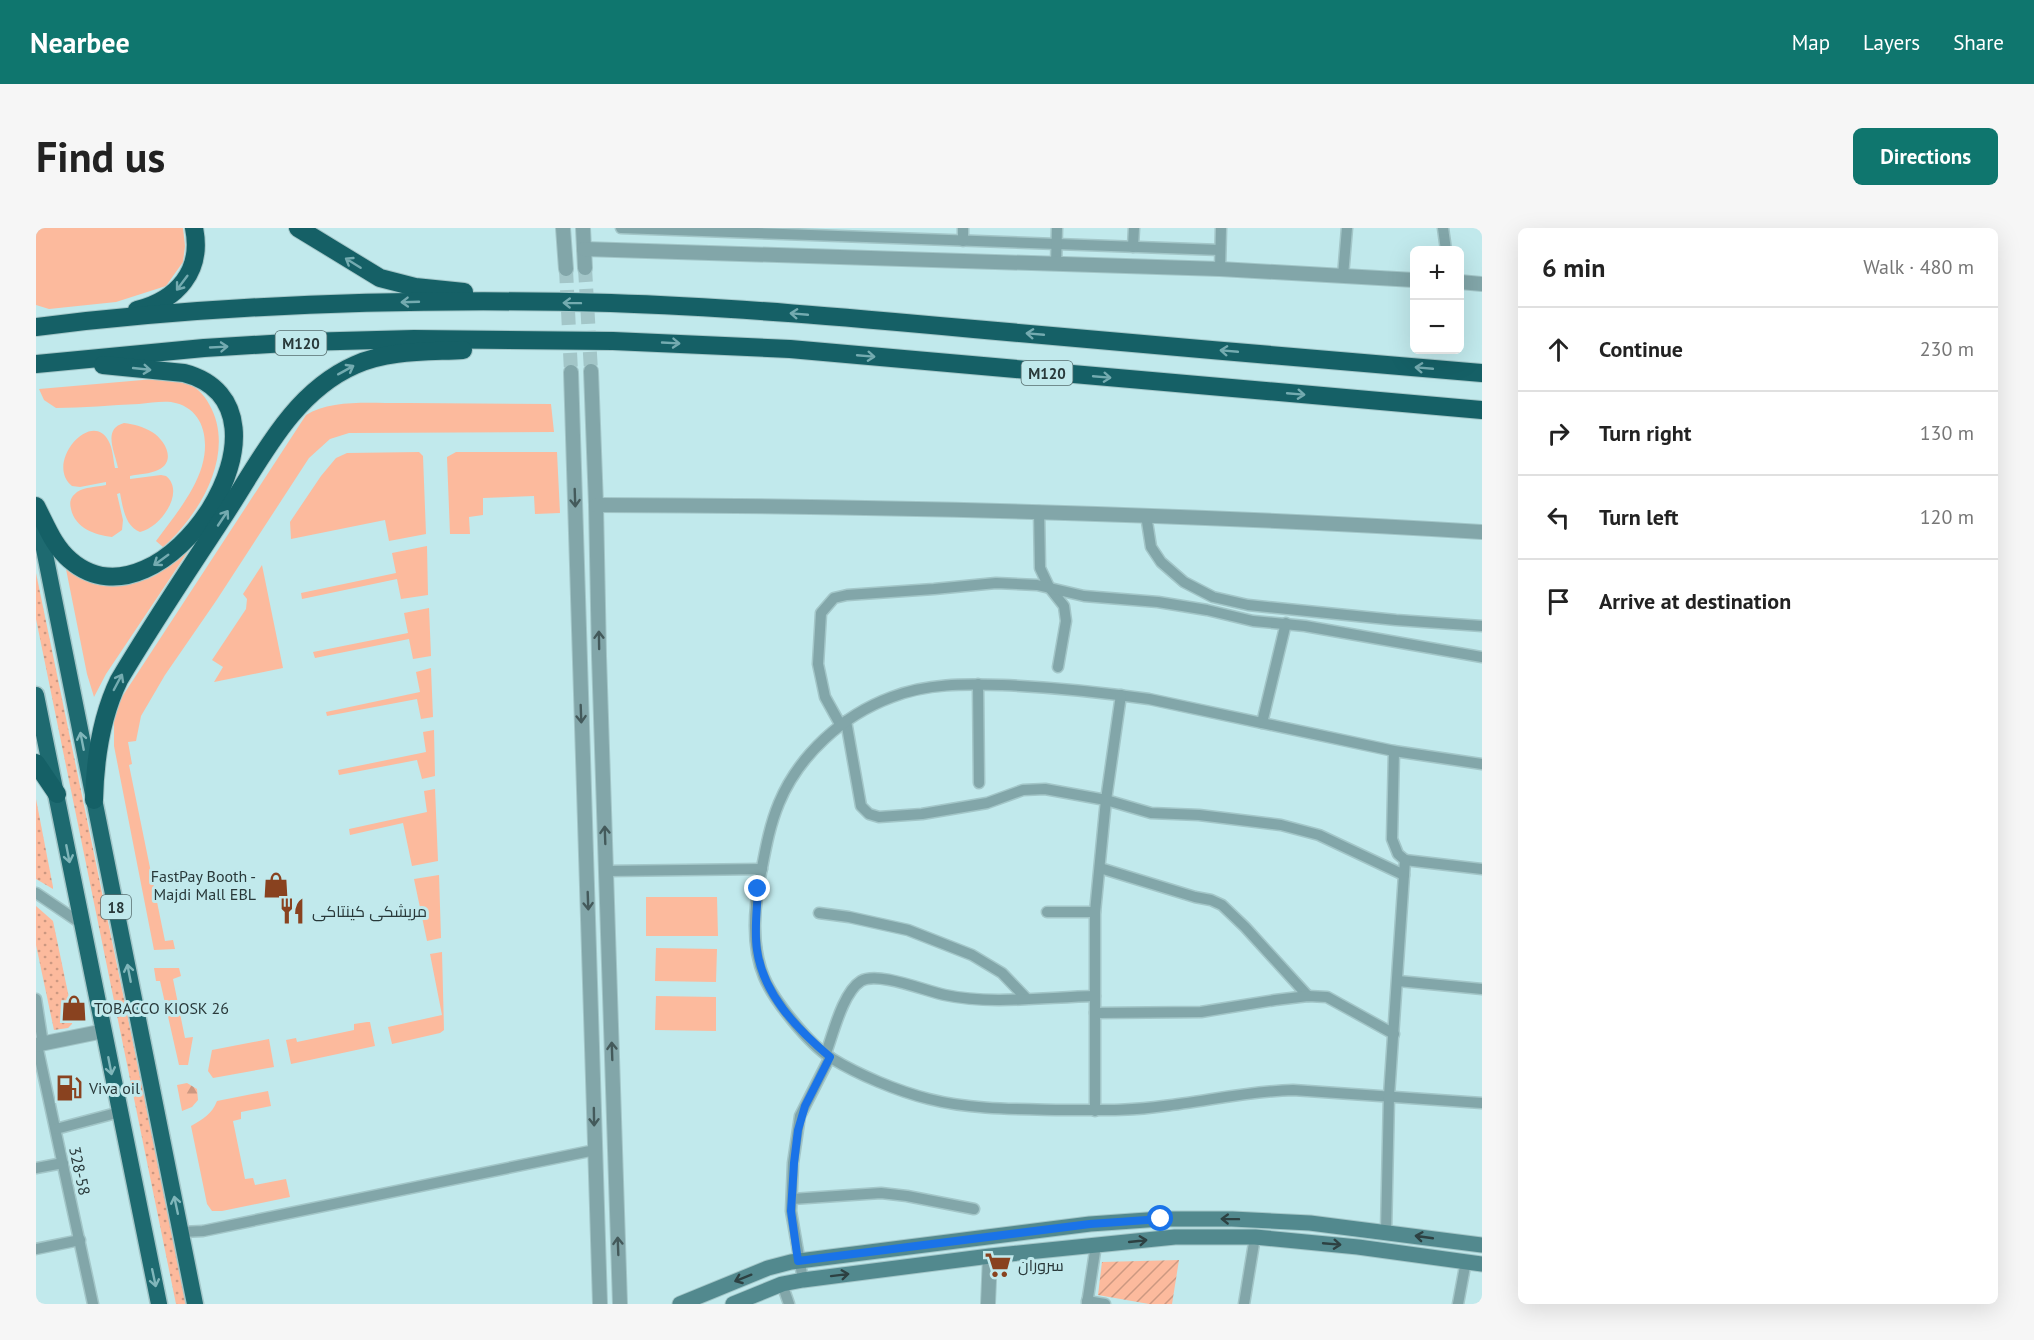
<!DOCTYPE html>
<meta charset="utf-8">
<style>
body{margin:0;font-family:"PT Sans",Cairo,sans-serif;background:#f6f6f6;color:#222}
.controls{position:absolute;right:18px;top:18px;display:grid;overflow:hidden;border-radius:9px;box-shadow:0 6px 24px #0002}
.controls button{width:54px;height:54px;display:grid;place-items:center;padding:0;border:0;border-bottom:2px solid #e0e0e0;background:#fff;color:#222;font:30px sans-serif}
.stop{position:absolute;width:18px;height:18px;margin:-14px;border:4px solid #1a73e8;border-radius:50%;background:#fff}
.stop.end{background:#1a73e8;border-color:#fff;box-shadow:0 2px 6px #0008}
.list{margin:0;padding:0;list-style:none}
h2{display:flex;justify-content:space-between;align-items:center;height:78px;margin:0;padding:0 24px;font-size:26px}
h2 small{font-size:20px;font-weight:400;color:#767676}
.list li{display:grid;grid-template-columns:39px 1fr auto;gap:18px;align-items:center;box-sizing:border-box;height:84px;padding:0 24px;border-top:2px solid #e0e0e0}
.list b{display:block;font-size:22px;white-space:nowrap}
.list em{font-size:20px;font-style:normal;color:#767676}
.icon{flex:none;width:33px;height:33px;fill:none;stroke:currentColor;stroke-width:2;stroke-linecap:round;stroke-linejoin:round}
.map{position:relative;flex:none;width:1446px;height:1076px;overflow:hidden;border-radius:9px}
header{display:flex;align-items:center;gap:36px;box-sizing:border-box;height:84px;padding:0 30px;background:#0f766e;color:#fff}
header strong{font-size:28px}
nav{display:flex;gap:33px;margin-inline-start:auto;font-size:21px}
.intro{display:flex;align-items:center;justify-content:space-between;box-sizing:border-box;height:144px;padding:0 36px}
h1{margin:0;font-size:42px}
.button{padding:15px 27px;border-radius:9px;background:#0f766e;color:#fff;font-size:21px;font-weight:700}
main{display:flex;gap:36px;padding:0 36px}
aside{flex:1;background:#fff;border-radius:9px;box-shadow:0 6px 24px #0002}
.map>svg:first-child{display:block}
.grass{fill:#fcba9d}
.forest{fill:url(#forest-firs)}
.park{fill:url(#park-dots)}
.garden{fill:url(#garden-furrows)}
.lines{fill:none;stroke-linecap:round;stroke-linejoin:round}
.tertiary-tunnel{stroke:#a3c6c8;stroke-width:14;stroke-dasharray:14 7;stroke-linecap:butt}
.minor-casing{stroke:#a3c6c8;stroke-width:13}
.tertiary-casing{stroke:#a3c6c8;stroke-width:16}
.secondary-casing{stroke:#a3c6c8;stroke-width:17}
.trunk-casing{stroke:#a3c6c8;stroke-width:19}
.motorway-casing{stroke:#a3c6c8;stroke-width:20}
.minor{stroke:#82a6a9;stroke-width:10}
.tertiary{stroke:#82a6a9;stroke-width:14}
.secondary{stroke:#52898e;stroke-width:15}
.trunk{stroke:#1e6a70;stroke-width:16}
.motorway{stroke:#156066;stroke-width:18}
.oneway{stroke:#74abb0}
.oneway2{stroke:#445a5b}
.oneway3{stroke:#80b6ba}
.oneway4{stroke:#2d4142}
.route{stroke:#1a73e8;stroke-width:8}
.labels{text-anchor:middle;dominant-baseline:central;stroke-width:6;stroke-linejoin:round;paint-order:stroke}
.shield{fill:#c1e9ec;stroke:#576e6f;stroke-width:1.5}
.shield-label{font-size:15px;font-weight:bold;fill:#29393a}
.poi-label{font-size:16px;fill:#29393a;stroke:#c1e9ec;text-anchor:start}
.street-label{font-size:16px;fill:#29393a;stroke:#c1e9ec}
</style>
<header>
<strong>Nearbee</strong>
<nav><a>Map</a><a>Layers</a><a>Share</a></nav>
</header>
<div class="intro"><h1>Find us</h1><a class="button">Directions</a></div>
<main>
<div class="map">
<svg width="1446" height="1076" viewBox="0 0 1446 1076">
<defs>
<pattern id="forest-firs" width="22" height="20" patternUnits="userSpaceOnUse" patternTransform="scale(1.5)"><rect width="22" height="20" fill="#fcba9d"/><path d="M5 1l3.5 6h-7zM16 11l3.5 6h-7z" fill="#cc9881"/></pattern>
<pattern id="park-dots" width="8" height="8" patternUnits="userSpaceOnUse" patternTransform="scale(1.5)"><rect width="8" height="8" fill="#fcba9d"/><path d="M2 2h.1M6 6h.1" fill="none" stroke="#cc9881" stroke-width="1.8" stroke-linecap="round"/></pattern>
<pattern id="garden-furrows" width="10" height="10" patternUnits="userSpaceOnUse" patternTransform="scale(1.5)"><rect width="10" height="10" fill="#fcba9d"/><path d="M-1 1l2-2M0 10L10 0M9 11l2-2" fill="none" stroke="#cc9881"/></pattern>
</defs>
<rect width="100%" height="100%" fill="#c1e9ec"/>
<g class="grass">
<polygon points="0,0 147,0 149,18 147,34 130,58 80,74 13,81 0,77"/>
<path d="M118,151C126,151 138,150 146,152C157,156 168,166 173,176C201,224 164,287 127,319L120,313C137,290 158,265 166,238C174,210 167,179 135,174C124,173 114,175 103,176C75,177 47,180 20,180L8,172L3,161Z"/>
<path d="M372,175L515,176L518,204L313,205L294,211L273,230L180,373L129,447L105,488L100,513L92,514L96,536L93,537L129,713L137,712L139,721L118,722L78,518V493L84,472L270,187C296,170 342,176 372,175Z"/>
<path d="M88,195C98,196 108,199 116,204C129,212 141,233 122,242C114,246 103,246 94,248V251L125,247L130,248C150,264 124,300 104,304C89,298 87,280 84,265L81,266L87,292L86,302L76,309C59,307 39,300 35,281C33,273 35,269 41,264C49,259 60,259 70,257V254L44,259L36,258C8,235 55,181 72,212C77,220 77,231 79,240H82C79,224 66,201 88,195Z"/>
<polygon points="383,224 387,228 390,306 353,313 349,292 255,311 254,294 285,248 300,230 311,225"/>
<polygon points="420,224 521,224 524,285 499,286 498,268 447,270 447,287 433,289 434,306 414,306 411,229"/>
<polygon points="391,318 392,367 365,371 361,351 266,371 265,365 360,345 356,325"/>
<path d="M153,322L70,446L58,469L51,446L30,341C39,346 49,352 60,355C75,359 110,355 123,345C134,337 141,328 153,322Z"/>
<polygon points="226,337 247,440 178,454 187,439 176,432 210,381 211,371 207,366"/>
<polygon points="393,380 395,428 377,431 373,411 279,430 277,424 372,405 368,385"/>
<polygon points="395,440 397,489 385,491 381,471 291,488 290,484 384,464 380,444"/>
<polygon points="398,502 399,548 386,551 381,532 303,547 302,542 390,524 387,504"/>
<polygon points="399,561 402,633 376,638 367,595 314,607 313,601 391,584 388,563"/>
<polygon points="403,647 405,710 391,713 378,651"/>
<polygon points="610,669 681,669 682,708 610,708"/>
<polygon points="620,720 681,721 680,754 619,753"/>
<polygon points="406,724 408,802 404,805 356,816 352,799 406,787 394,726"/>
<polygon points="118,740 143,740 145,748 137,751 149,810 157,809 152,837 143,837 124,753 120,753"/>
<polygon points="620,768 680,769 680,803 619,802"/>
<polygon points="331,794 334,794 339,818 255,836 250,812 260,810 261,814 318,802 318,796"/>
<polygon points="233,811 238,839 177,850 172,843 176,822"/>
<path d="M232,863L235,878L205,884V891L197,893L209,951L217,950L219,957L250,951L254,969L186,983H176L171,976L155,898C167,891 176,886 181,873Z"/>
</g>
<polygon class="forest" points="151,855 161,861 162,872 156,879 146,883 141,857"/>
<g class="park">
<polygon points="0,345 151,1076 140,1076 0,391"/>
<polygon points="0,571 17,659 17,661 0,651"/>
<polygon points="0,678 17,693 37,789 36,796 32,800 18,802 0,717"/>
</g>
<polygon class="garden" points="1143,1032 1136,1076 1113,1076 1062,1067 1066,1034"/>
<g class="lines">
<g class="tertiary-tunnel">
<polyline points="549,40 555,143"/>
<polyline points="530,41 535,144"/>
</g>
<g class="minor-casing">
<g id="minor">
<polyline points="585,0 1184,22"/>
<polyline points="1407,0 1410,22"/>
<polyline points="927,13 927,0"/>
<polyline points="1097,19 1098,0"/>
<polyline points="1020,36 1021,0"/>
<polyline points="1184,41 1185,0"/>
<polyline points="1307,48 1311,0"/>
<polyline points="1003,283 1004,340 1013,359 1028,378 1030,393 1022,439"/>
<polyline points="1110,287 1115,319 1125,334 1148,354 1177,369 1212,377 1360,392 1446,398"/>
<polyline points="942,456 943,555"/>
<polyline points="810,493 825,578 833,586 843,589 886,586 951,575 987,562 1009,561 1070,572 1115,585 1163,587 1245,597 1283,607 1368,647"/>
<polyline points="1226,495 1250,395"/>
<polyline points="804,496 789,469 782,436 785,385 798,370 811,367 898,361 960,355 1001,357 1048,368 1122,374 1171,382 1217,393 1269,398 1446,429"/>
<path d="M1446,536L1358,523L1113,471C1064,464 1016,459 966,457C928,456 892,455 856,469C807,487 763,527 743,575C733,599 729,624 724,650C718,681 715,718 728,749C738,773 773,816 795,830C823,847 861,863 893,871C936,882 983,881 1028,882C1062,882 1094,883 1128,878C1171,873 1214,863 1257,862L1446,875"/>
<polyline points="1369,632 1446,641"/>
<polyline points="1064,640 1159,669 1175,672 1186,677 1209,699 1272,768"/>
<polyline points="571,643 726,641"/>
<polyline points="0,665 46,696"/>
<polyline points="1011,684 1059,684"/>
<polyline points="783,685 813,689 872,702 936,727 966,745 990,770"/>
<polyline points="1362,753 1446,761"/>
<polyline points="0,771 7,816"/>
<polyline points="1059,785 1165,784 1239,772 1272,768 1291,769 1358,806"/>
<polyline points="1,817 57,1076"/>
<path d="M790,825C797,806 807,764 825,753C842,743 889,763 909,767C955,777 1011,769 1059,768"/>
<polyline points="1059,883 1059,684 1070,572 1085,467"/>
<polyline points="20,901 84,884"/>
<polyline points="0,940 27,935"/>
<polyline points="756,971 845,965 871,968 938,981"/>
<polyline points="145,1004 167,1003 559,922"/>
<polyline points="1350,1004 1353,868 1369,632 1362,626 1356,611 1358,523"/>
<polyline points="0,1021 44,1012"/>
<polyline points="767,1052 755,983 757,935 764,888 794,829"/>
<polyline points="746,1056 753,1076"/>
<polyline points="1051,1073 1069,1076"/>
<polyline points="1051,1076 1060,1017"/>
<polyline points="1208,1076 1219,1009"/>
<polyline points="1422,1076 1430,1033"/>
</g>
</g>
<g class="tertiary-casing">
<g id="tertiary">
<polyline points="527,0 530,41"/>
<polyline points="547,0 549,40"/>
<polyline points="548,21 1184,41 1378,52"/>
<polyline points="1424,54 1446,56"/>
<polyline points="555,143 560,277 563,428 584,1076"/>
<polyline points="535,144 564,1076"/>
<path d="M560,277C856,278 1151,286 1446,304"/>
<polyline points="0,817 68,803"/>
<polyline points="952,1076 954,1028"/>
</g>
</g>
<g class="secondary-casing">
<g id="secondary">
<polyline points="644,1076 732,1040 755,1034 1054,996 1125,991 1196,991 1274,995 1446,1017"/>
<polyline points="697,1076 746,1056 767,1052 954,1028 1139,1009 1219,1009 1322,1019 1446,1036"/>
</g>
</g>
<g class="trunk-casing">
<g id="trunk">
<polyline points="1,286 159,1076"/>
<polyline points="0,467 123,1076"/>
</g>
</g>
<g class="motorway-casing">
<g id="motorway">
<polyline points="262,0 344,50 379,59 428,64"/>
<path d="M101,82C141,72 167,43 158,0"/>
<path d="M0,99C190,75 383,70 575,75C696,79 817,90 938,101C1107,116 1277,131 1446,145"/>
<polyline points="0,136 168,120 267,114 378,111 577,113 754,121 1446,182"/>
<path d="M0,278C10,297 18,319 34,332C126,412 277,179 148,145L67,137"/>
<polyline points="0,535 21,566"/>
<path d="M58,572C59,531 65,489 83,452C115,398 150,346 184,294C222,238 253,166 319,137C352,122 391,124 427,122"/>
</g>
</g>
<use href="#minor" class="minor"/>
<use href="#tertiary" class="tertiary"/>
<use href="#secondary" class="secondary"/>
<use href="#trunk" class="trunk"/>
<use href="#motorway" class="motorway"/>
</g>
<defs><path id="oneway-shaft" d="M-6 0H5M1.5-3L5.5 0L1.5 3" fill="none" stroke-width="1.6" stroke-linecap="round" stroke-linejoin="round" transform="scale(1.5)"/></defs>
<g class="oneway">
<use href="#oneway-shaft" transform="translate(317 35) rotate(-148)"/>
<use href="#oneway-shaft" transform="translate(146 55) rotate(127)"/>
<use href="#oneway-shaft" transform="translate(374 74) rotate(178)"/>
<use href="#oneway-shaft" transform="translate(536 75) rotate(-179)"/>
<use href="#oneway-shaft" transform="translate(763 86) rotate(-175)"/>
<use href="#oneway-shaft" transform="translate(999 106) rotate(-175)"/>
<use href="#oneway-shaft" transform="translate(635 115) rotate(3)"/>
<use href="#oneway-shaft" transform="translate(183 119) rotate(-3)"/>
<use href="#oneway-shaft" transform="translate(1193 123) rotate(-175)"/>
<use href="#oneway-shaft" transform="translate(830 128) rotate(5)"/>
<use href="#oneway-shaft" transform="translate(1388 140) rotate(-175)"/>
<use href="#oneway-shaft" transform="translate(106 141) rotate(6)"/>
<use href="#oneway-shaft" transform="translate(310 142) rotate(-29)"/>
<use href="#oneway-shaft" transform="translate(1066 149) rotate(5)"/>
<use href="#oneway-shaft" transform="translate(1260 166) rotate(5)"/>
<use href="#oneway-shaft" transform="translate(187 290) rotate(-56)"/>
<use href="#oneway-shaft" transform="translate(125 332) rotate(144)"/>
<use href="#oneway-shaft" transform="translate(82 454) rotate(-62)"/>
</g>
<g class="oneway2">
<use href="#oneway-shaft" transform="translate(539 270) rotate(88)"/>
<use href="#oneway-shaft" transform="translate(563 412) rotate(-91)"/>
<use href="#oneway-shaft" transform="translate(545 486) rotate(88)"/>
<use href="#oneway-shaft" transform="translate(569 607) rotate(-92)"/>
<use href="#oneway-shaft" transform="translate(552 673) rotate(88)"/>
<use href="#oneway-shaft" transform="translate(576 823) rotate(-92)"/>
<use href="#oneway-shaft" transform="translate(558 889) rotate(89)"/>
<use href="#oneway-shaft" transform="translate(582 1018) rotate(-92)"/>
</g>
<g class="oneway3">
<use href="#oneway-shaft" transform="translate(46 513) rotate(-101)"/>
<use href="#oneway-shaft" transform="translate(32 626) rotate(79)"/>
<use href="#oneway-shaft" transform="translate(93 745) rotate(-101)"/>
<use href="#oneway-shaft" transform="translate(74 838) rotate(79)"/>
<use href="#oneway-shaft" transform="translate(140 977) rotate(-102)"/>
<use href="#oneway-shaft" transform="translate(118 1050) rotate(78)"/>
</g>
<g class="oneway4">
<use href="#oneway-shaft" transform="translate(1194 991) rotate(-179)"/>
<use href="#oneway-shaft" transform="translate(1388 1009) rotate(-172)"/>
<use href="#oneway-shaft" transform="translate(1102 1013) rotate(-6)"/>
<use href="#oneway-shaft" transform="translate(1296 1016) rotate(5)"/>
<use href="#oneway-shaft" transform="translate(804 1047) rotate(-7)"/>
<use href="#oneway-shaft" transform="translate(707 1050) rotate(158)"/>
</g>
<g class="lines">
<path class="route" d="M722,661C721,682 718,702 721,722C727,766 761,801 794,829L769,878L762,902L758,935L755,983L762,1033L1054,996L1125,991"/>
</g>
<defs>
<g id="shop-bare" transform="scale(2.07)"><path d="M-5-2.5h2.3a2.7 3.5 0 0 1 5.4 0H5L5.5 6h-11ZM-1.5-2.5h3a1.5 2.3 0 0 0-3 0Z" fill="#89421f" stroke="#c1e9ec" stroke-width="2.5" paint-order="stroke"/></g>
<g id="restaurant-bare" transform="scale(2.07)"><path d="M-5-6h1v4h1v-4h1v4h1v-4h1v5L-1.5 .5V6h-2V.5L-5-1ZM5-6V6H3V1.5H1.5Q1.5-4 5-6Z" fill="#89421f" stroke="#c1e9ec" stroke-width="2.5" paint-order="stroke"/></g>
<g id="fuel-bare" transform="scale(2.07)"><path d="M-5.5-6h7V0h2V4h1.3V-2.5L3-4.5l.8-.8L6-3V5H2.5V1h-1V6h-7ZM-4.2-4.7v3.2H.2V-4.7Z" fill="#89421f" stroke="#c1e9ec" stroke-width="2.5" paint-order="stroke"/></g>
<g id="supermarket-bare" transform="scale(2.07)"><path d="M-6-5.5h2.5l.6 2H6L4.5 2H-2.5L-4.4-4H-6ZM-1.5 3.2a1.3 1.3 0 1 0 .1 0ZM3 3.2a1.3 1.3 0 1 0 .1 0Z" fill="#89421f" stroke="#c1e9ec" stroke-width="2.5" paint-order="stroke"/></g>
</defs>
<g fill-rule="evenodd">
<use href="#shop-bare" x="240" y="657"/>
<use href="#restaurant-bare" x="256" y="683"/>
<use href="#shop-bare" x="38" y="780"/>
<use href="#fuel-bare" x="33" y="860"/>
<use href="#supermarket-bare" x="962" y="1037"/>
</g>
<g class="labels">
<g class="shield">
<rect x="239.5" y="103" width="51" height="24" rx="4.5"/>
<rect x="985.5" y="133" width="51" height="24" rx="4.5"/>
<rect x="65" y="667" width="30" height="24" rx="4.5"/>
</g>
<g class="shield-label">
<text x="265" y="115">M120</text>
<text x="1011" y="145">M120</text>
<text x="80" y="679">18</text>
</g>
<g class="poi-label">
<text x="220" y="648" text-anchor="end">FastPay Booth -<tspan x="220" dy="18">Majdi Mall EBL</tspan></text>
<text x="276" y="683">مریشکی کینتاکی</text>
<text x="58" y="780">TOBACCO KIOSK 26</text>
<text x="53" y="860">Viva oil</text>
<text x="982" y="1037">سروران</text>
</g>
<g class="street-label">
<text transform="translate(44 943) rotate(78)">328-58</text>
</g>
</g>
</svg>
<div class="controls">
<button>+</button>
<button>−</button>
</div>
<div class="stop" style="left:1125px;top:991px"></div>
<div class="stop end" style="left:722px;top:661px"></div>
</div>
<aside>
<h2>6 min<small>Walk · 480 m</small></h2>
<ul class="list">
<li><svg class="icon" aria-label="ahead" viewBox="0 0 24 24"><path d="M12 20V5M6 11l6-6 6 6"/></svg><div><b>Continue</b></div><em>230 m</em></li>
<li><svg class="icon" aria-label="right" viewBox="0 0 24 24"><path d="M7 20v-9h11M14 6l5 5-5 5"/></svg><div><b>Turn right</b></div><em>130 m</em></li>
<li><svg class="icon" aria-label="left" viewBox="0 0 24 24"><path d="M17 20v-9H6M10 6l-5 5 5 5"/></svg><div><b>Turn left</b></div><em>120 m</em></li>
<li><svg class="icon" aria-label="arrive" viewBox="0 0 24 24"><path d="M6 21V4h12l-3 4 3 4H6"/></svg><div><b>Arrive at destination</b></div></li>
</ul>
</aside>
</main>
